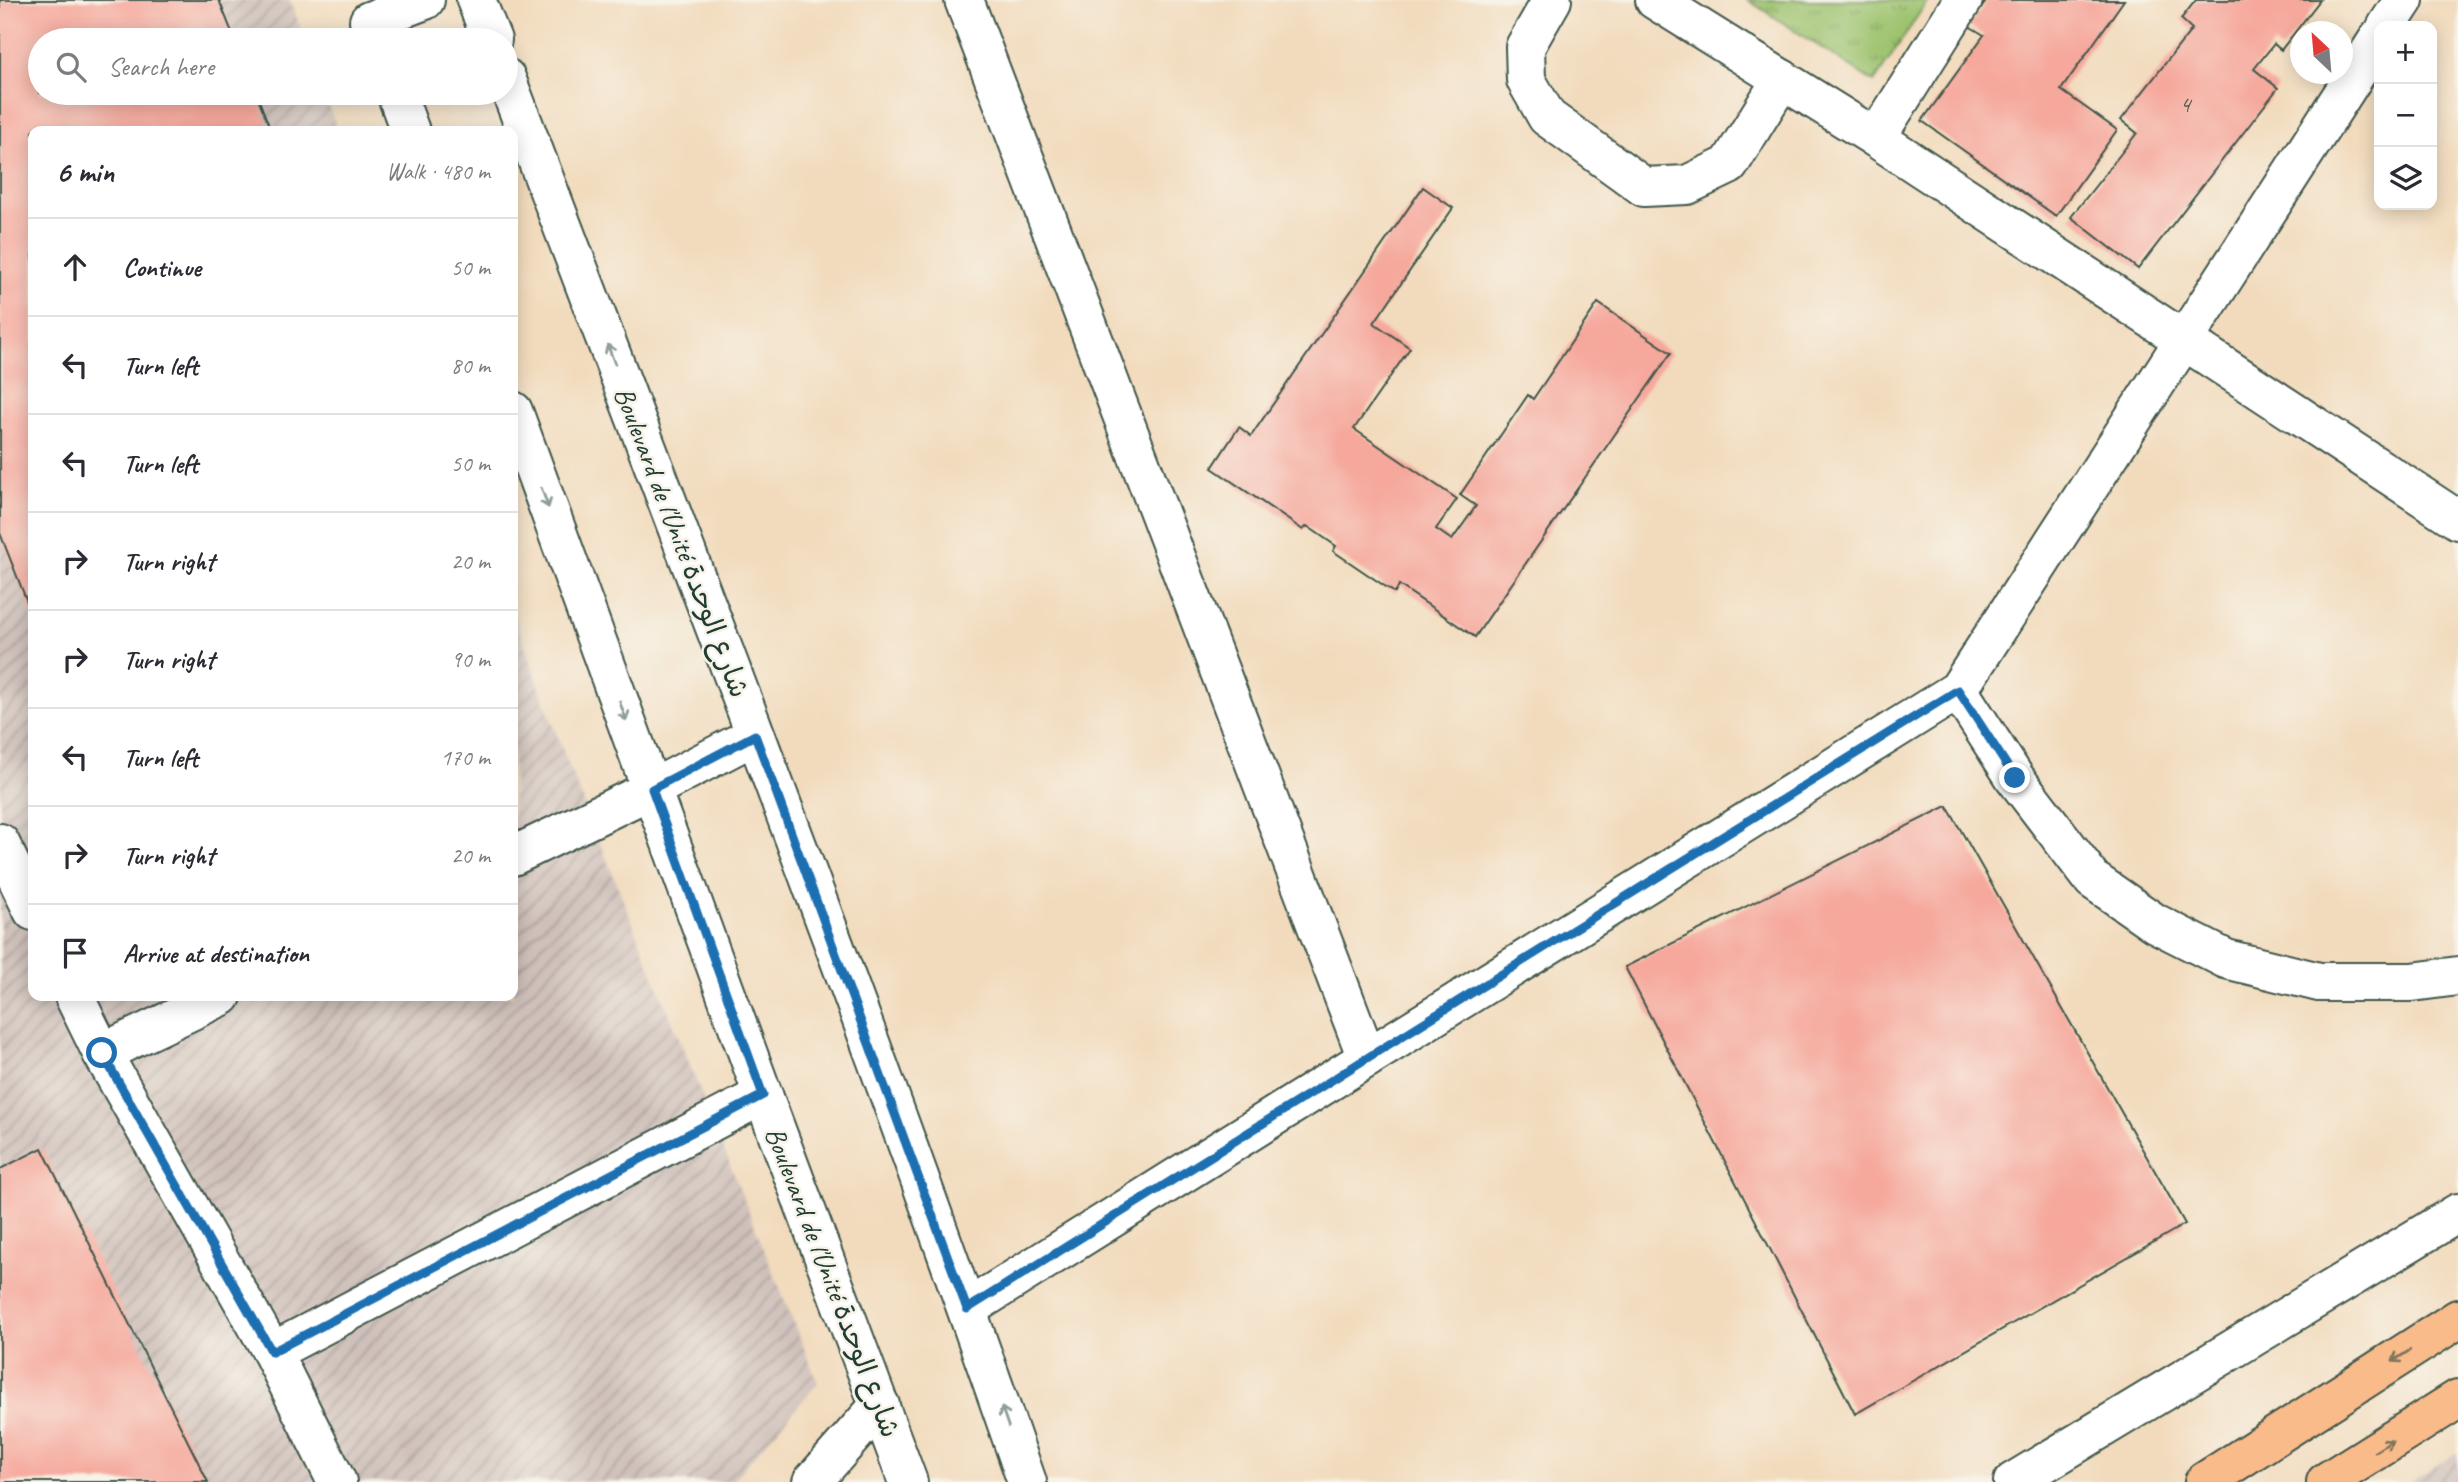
<!DOCTYPE html>
<meta charset="utf-8">
<style>
body{margin:0;font-family:Caveat,"Playpen Sans Arabic",sans-serif;background:#f7f7f7;color:#2b2b33}
.controls{position:absolute;right:21px;top:21px;display:grid;overflow:hidden;border-radius:14px;box-shadow:0 4px 18px #0003}
.controls button{width:63px;height:63px;display:grid;place-items:center;padding:0;border:0;border-bottom:2px solid #e1e1e2;background:#fff;color:#2b2b33;font:35px sans-serif}
.compass{position:absolute;left:2290px;top:21px;width:63px;height:63px;border-radius:50%;background:#fff;box-shadow:0 4px 18px #0003;rotate:334deg}
.stop{position:absolute;width:21px;height:21px;margin:-16px;border:5px solid #1f6fb2;border-radius:50%;background:#fff}
.stop.end{background:#1f6fb2;border-color:#fff;box-shadow:0 2px 7px #0008}
.list{margin:0;padding:0;list-style:none}
h2{display:flex;justify-content:space-between;align-items:center;height:91px;margin:0;padding:0 28px;font-size:30px}
h2 small{font-size:23px;font-weight:400;color:#7c7c81}
.list li{display:grid;grid-template-columns:46px 1fr auto;gap:21px;align-items:center;box-sizing:border-box;height:98px;padding:0 28px;border-top:2px solid #e1e1e2}
.list b{display:block;font-size:26px;white-space:nowrap}
.list em{font-size:23px;font-style:normal;color:#7c7c81}
.icon{flex:none;width:38px;height:38px;fill:none;stroke:currentColor;stroke-width:2;stroke-linecap:round;stroke-linejoin:round}
.map{position:relative;flex:none;width:2458px;height:1482px;overflow:hidden}
.search{position:absolute;background:#fff;box-shadow:0 4px 18px #0003;left:28px;top:28px;width:490px;height:77px;display:flex;align-items:center;gap:18px;box-sizing:border-box;padding:0 24px;border-radius:38px;color:#7c7c81;font-size:26px}
.panel{position:absolute;background:#fff;box-shadow:0 4px 18px #0003;left:28px;top:126px;width:490px;height:875px;border-radius:14px}
.map>svg:first-child{display:block}
.industrial{fill:url(#industrial-furrows)}
.grass{fill:url(#grass-tufts);stroke:#5d8050;stroke-width:2}
.building{fill:#f6a89c}
.lines{fill:none;stroke-linecap:round;stroke-linejoin:round}
.minor-casing{stroke:#3f5549;stroke-width:42}
.major-casing{stroke:#3f5549;stroke-width:42}
.minor{stroke:#fff;stroke-width:38}
.major{stroke:#fabb8b;stroke-width:38}
.oneway{stroke:#8f9e9a}
.oneway2{stroke:#82765b}
.route{stroke:#1f6fb2;stroke-width:9}
.labels{text-anchor:middle;dominant-baseline:central;stroke-width:5;stroke-linejoin:round;paint-order:stroke}
.number-label{font-size:24px;fill:#55584e}
.street-label{font-size:28px;fill:#1f3d34;stroke:#f7f3e8}
</style>
<div class="map">
<svg width="2458" height="1482" viewBox="0 0 2458 1482">
<defs>
<pattern id="industrial-furrows" width="10" height="10" patternUnits="userSpaceOnUse" patternTransform="scale(1.75)"><rect width="10" height="10" fill="#cfc0ba"/><path d="M-1 1l2-2M0 10L10 0M9 11l2-2" fill="none" stroke="#a79d98"/></pattern>
<pattern id="grass-tufts" width="24" height="20" patternUnits="userSpaceOnUse" patternTransform="scale(1.75)"><rect width="24" height="20" fill="#9bc26d"/><path d="M3 7l-1-3M5 7V3M7 7l1-3M15 17l-1-3M17 17v-4M19 17l1-3" fill="none" stroke="#7e9f5a"/></pattern>
</defs>
<rect width="100%" height="100%" fill="#f7f3e8"/>
<filter id="ink" filterUnits="userSpaceOnUse"><feTurbulence type="fractalNoise" baseFrequency=".0143" numOctaves="2"/><feDisplacementMap in="SourceGraphic" scale="14" xChannelSelector="R" yChannelSelector="G"/><feConvolveMatrix kernelMatrix="1 2 1 2 8 2 1 2 1" color-interpolation-filters="sRGB"/></filter>
<filter id="wash" filterUnits="userSpaceOnUse"><feTurbulence type="fractalNoise" baseFrequency=".00686" numOctaves="4" result="noise"/><feDisplacementMap in="SourceGraphic" scale="28" xChannelSelector="R" yChannelSelector="G"/><feGaussianBlur stdDeviation="1.57" result="paint"/><feColorMatrix in="noise" values="0 0 0 0 0 0 0 0 0 0 0 0 0 0 0 0 0 1.4 0 .05"/><feComposite in="paint" operator="in"/></filter>
<g filter="url(#wash)">
<rect width="100%" height="100%" fill="#f2dbbd"/>
<g class="industrial">
<polygon points="0,0 290,0 305,40 40,40 40,93 324,93 338,131 33,131 33,996 513,996 513,613 558,738 818,1383 731,1482 0,1482"/>
<polygon points="2458,1452 2458,1482 2410,1482"/>
</g>
<polygon class="grass" points="1748,0 1928,0 1874,82"/>
<g id="blocks">
<g class="building">
<polygon points="0,0 219,0 235,40 40,40 40,93 256,93 271,131 33,131 33,617 0,533"/>
<polygon points="1987,0 2124,0 2061,90 2117,130 2056,216 1922,121 1984,35 1969,26"/>
<polygon points="2196,0 2320,0 2281,50 2274,44 2254,69 2278,88 2138,269 2071,217 2137,133 2121,120 2192,29 2181,19"/>
<polygon points="1423,187 1453,208 1374,323 1410,348 1354,429 1457,499 1436,529 1452,540 1476,506 1460,495 1528,395 1533,399 1598,303 1671,353 1475,637 1399,585 1395,593 1333,551 1336,546 1307,526 1303,530 1212,468 1239,427 1251,436"/>
<polygon points="1947,806 2185,1224 1855,1414 1625,967"/>
<polygon points="42,1148 208,1482 0,1482 0,1169"/>
</g>
</g>
</g>
<g filter="url(#ink)">
<use href="#blocks" fill-opacity="0" stroke="#3f5549" stroke-width="2"/>
<g class="lines">
<g class="minor-casing">
<g id="minor">
<polyline points="476,0 492,40"/>
<polyline points="964,0 1367,1058"/>
<polyline points="1552,0 1525,47 1526,80 1547,117 1644,187 1687,185 1729,165 1782,79"/>
<polyline points="1655,0 1876,138 2458,520"/>
<polyline points="369,21 425,0"/>
<polyline points="2387,26 2404,0"/>
<path d="M506,78C683,544 864,1010 1027,1482"/>
<polyline points="396,93 410,131"/>
<polyline points="1876,138 1963,0"/>
<polyline points="513,411 763,1095 908,1482"/>
<polyline points="1958,690 2015,778 2093,880 2155,923 2226,959 2319,982 2412,982 2458,976"/>
<polyline points="0,843 33,911"/>
<polyline points="513,856 652,789 755,735"/>
<polyline points="74,996 102,1053 272,1352 337,1482"/>
<polyline points="102,1053 222,996"/>
<polyline points="967,1309 1367,1058 1958,690 2379,38"/>
<polyline points="272,1352 763,1095"/>
<polyline points="812,1482 880,1405"/>
<polyline points="2013,1482 2458,1213"/>
</g>
</g>
<g class="major-casing">
<g id="major">
<polyline points="2204,1482 2458,1319"/>
<polyline points="2326,1482 2458,1399"/>
</g>
</g>
<use href="#minor" class="minor"/>
<use href="#major" class="major"/>
</g>
<defs><path id="oneway-shaft" d="M-6 0H5M1.5-3L5.5 0L1.5 3" fill="none" stroke-width="1.6" stroke-linecap="round" stroke-linejoin="round" transform="scale(1.75)"/></defs>
<g class="oneway">
<use href="#oneway-shaft" transform="translate(611 354) rotate(-111)"/>
<use href="#oneway-shaft" transform="translate(545 498) rotate(70)"/>
<use href="#oneway-shaft" transform="translate(623 711) rotate(70)"/>
<use href="#oneway-shaft" transform="translate(1005 1417) rotate(-109)"/>
</g>
<g class="oneway2">
<use href="#oneway-shaft" transform="translate(2401 1356) rotate(147)"/>
<use href="#oneway-shaft" transform="translate(2384 1446) rotate(-32)"/>
</g>
</g>
<g class="lines" filter="url(#ink)">
<polyline class="route" points="102,1053 272,1352 763,1095 652,789 755,735 967,1309 1367,1058 1958,690 2015,778"/>
</g>
<g class="labels">
<g class="number-label">
<text x="2185" y="104">4</text>
</g>
<g class="street-label">
<text transform="translate(682 542) rotate(69)">Boulevard de l'Unité شارع الوحدة</text>
<text transform="translate(833 1282) rotate(69)">Boulevard de l'Unité شارع الوحدة</text>
</g>
</g>
</svg>
<div class="controls">
<button>+</button>
<button>−</button>
<button><svg class="icon" aria-label="layers" viewBox="0 0 24 24"><path d="M12 4l9 5-9 5-9-5zM3 14l9 5 9-5"/></svg></button>
</div>
<svg class="compass" viewBox="-18 -18 36 36"><path d="M0-13l5 13h-10z" fill="#e53935"/><path d="M0 13l5-13h-10z" fill="#7c7c81"/></svg>
<div class="stop" style="left:102px;top:1053px"></div>
<div class="stop end" style="left:2015px;top:778px"></div>
<div class="search"><svg class="icon" aria-label="search" viewBox="0 0 24 24"><circle cx="10" cy="10" r="6"/><path d="M15 15l6 6"/></svg>Search here</div>
<section class="panel">
<h2>6 min<small>Walk · 480 m</small></h2>
<ul class="list">
<li><svg class="icon" aria-label="ahead" viewBox="0 0 24 24"><path d="M12 20V5M6 11l6-6 6 6"/></svg><div><b>Continue</b></div><em>50 m</em></li>
<li><svg class="icon" aria-label="left" viewBox="0 0 24 24"><path d="M17 20v-9H6M10 6l-5 5 5 5"/></svg><div><b>Turn left</b></div><em>80 m</em></li>
<li><svg class="icon" aria-label="left" viewBox="0 0 24 24"><path d="M17 20v-9H6M10 6l-5 5 5 5"/></svg><div><b>Turn left</b></div><em>50 m</em></li>
<li><svg class="icon" aria-label="right" viewBox="0 0 24 24"><path d="M7 20v-9h11M14 6l5 5-5 5"/></svg><div><b>Turn right</b></div><em>20 m</em></li>
<li><svg class="icon" aria-label="right" viewBox="0 0 24 24"><path d="M7 20v-9h11M14 6l5 5-5 5"/></svg><div><b>Turn right</b></div><em>90 m</em></li>
<li><svg class="icon" aria-label="left" viewBox="0 0 24 24"><path d="M17 20v-9H6M10 6l-5 5 5 5"/></svg><div><b>Turn left</b></div><em>170 m</em></li>
<li><svg class="icon" aria-label="right" viewBox="0 0 24 24"><path d="M7 20v-9h11M14 6l5 5-5 5"/></svg><div><b>Turn right</b></div><em>20 m</em></li>
<li><svg class="icon" aria-label="arrive" viewBox="0 0 24 24"><path d="M6 21V4h12l-3 4 3 4H6"/></svg><div><b>Arrive at destination</b></div></li>
</ul>
</section>
</div>
